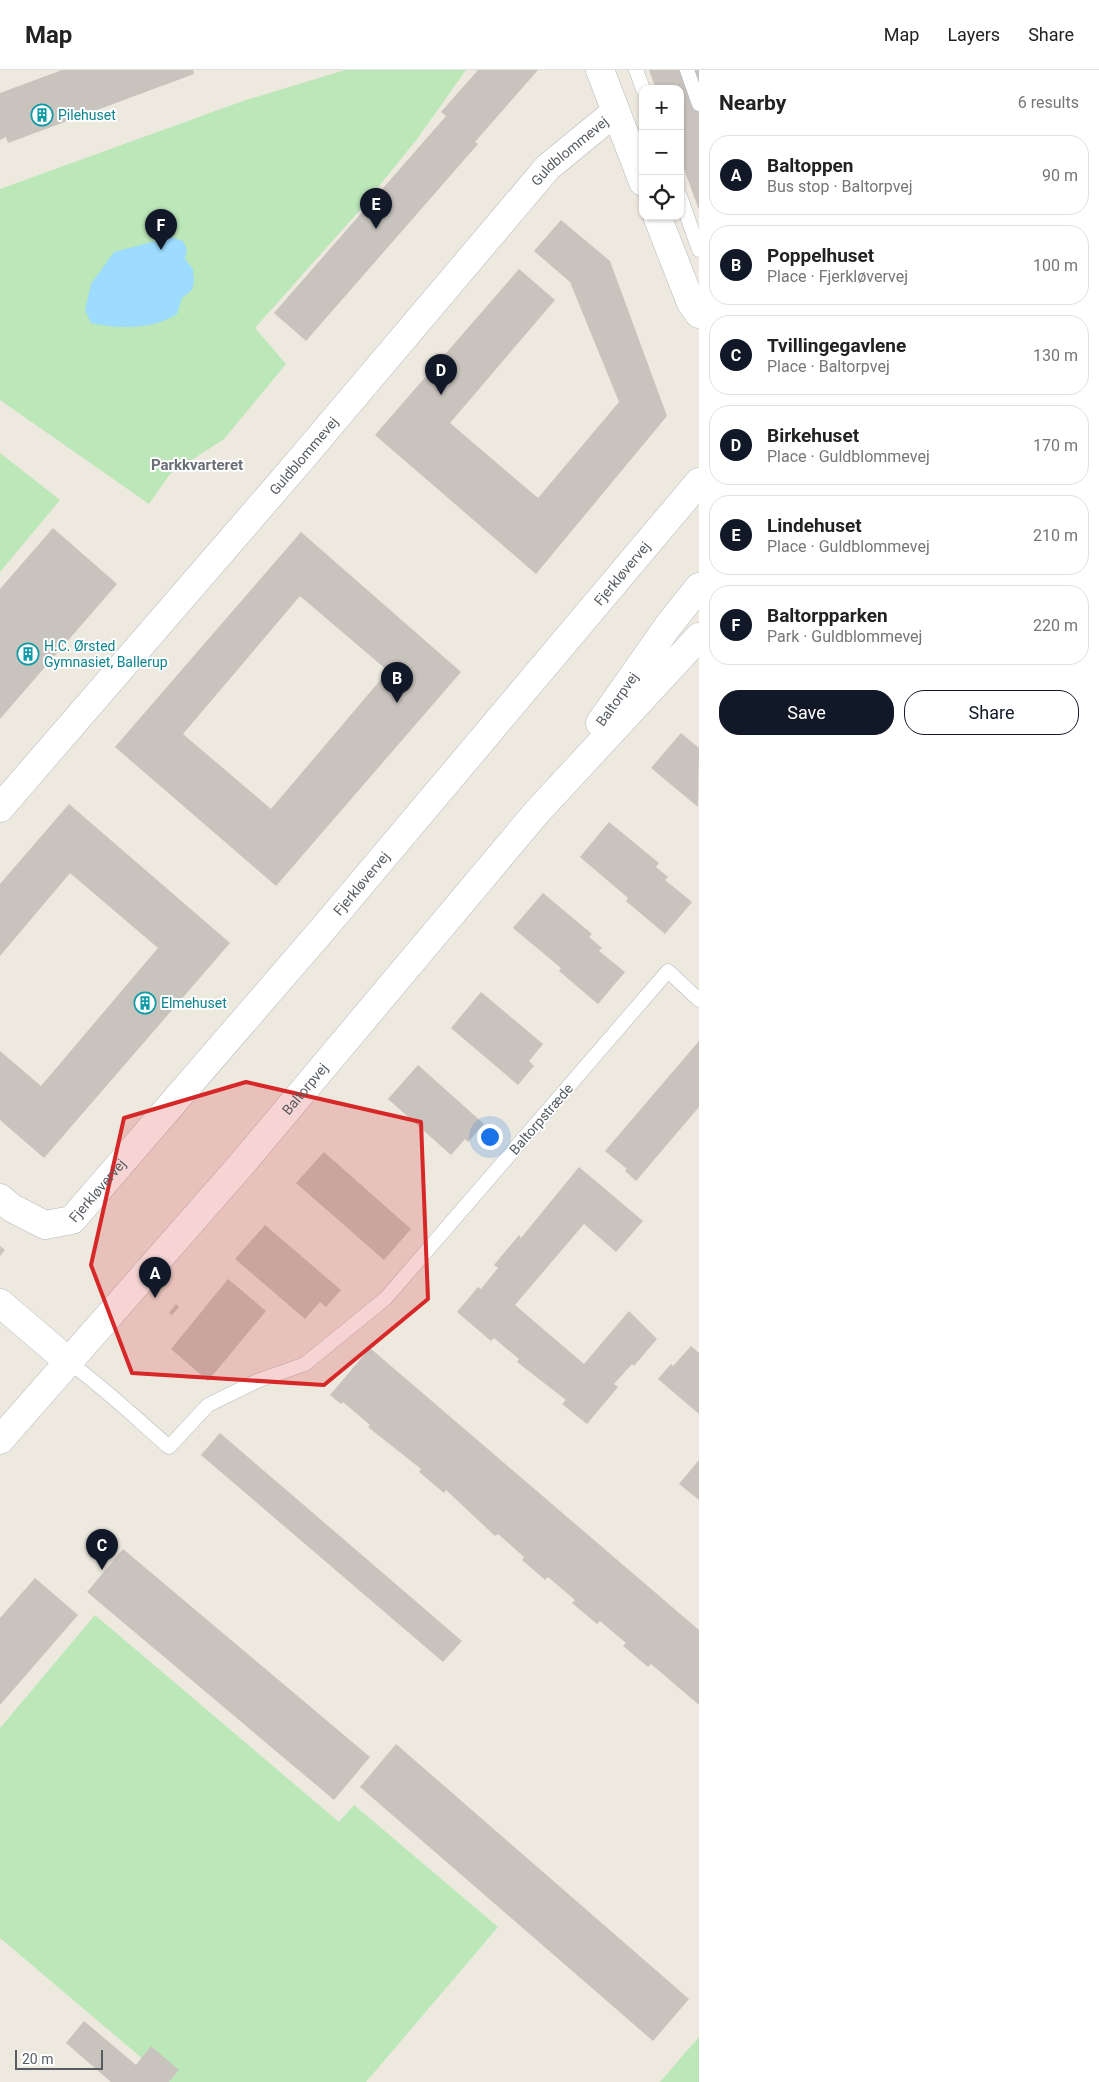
<!DOCTYPE html>
<meta charset="utf-8">
<style>
body{margin:0;font-family:Roboto,sans-serif;background:#f6f6f6;color:#222}
.controls{position:absolute;right:15px;top:15px;display:grid;overflow:hidden;border-radius:10px;box-shadow:0 1px 4px #0004}
.controls button{width:45px;height:45px;display:grid;place-items:center;padding:0;border:0;border-bottom:1px solid #e0e0e0;background:#fff;color:#222;font:25px sans-serif}
.scale{position:absolute;left:15px;bottom:12px;width:88px;box-sizing:border-box;padding-left:5px;border:2px solid #585d62;border-top:0;font-size:14px;line-height:18px;white-space:nowrap;color:#585d62;-webkit-text-stroke:4px #fff;paint-order:stroke}
.you{position:absolute;left:489px;top:1066px;width:18px;height:18px;margin:-12px;border:4px solid #fff;border-radius:50%;background:#1a73e8;box-shadow:0 0 0 8px #1a73e833}
.badge{display:grid;place-items:center;width:32px;height:32px;border-radius:50%;background:#111827;color:#fff;font-size:16px;font-weight:700}
.pin{position:absolute;translate:-50% -41px;filter:drop-shadow(0 1px 2px #0008)}
.pin::after{content:'';position:absolute;top:26px;width:18px;height:15px;background:inherit;clip-path:polygon(0 0,100% 0,50% 100%)}
.list{margin:0;padding:0;list-style:none}
h2{display:flex;justify-content:space-between;align-items:center;height:65px;margin:0;padding:0 20px;font-size:21px}
h2 small{font-size:16px;font-weight:400;color:#767676}
.list li{display:grid;grid-template-columns:32px 1fr auto;gap:15px;align-items:center;box-sizing:border-box;height:80px;margin:0 10px 10px;padding:0 10px;border:1px solid #e0e0e0;border-radius:20px}
.list b{display:block;font-size:19px;white-space:nowrap}
.list p{margin:0;font-size:16px;white-space:nowrap;color:#767676}
.list em{font-size:16px;font-style:normal;color:#767676}
.actions{display:flex;gap:10px;padding:15px 20px}
.actions a{flex:1;padding:11px 0;border:1px solid #111827;border-radius:20px;text-align:center;font-size:18px;color:#111827}
.actions .main{background:#111827;color:#fff}
.icon{flex:none;width:28px;height:28px;fill:none;stroke:currentColor;stroke-width:2;stroke-linecap:round;stroke-linejoin:round}
.map{position:relative;flex:none;width:699px;height:2012px;overflow:hidden}
header{display:flex;align-items:center;gap:30px;box-sizing:border-box;height:70px;padding:0 25px;background:#fff;border-bottom:1px solid #e0e0e0}
header strong{font-size:24px}
nav{display:flex;gap:28px;margin-inline-start:auto;font-size:18px}
main{display:flex}
aside{flex:1;background:#fff}
.map>svg:first-child{display:block}
.green{fill:#bce7b9}
.water{fill:#9ddcff}
.building{fill:#c8c3bc;fill-rule:evenodd}
.lines{fill:none;stroke-linecap:round;stroke-linejoin:round}
.lane-casing{stroke:#b5b9be;stroke-width:15}
.street-casing{stroke:#b5b9be;stroke-width:29}
.secondary-casing{stroke:#b5bac0;stroke-width:29}
.lane{stroke:#fff;stroke-width:14}
.street{stroke:#fff;stroke-width:28}
.secondary{stroke:#fff;stroke-width:28}
.marked{fill:#d62828;fill-opacity:0.2;stroke:#d62828;stroke-width:4;stroke-linejoin:round}
.labels{text-anchor:middle;dominant-baseline:central;stroke-width:4;stroke-linejoin:round;paint-order:stroke}
.culture-label{font-size:14px;fill:#0d838f;stroke:#fff;text-anchor:start}
.street-label{font-size:14px;fill:#585d62;stroke:#fff}
.neighbourhood-label{font-size:15px;font-weight:bold;fill:#696f74;stroke:#fff}
</style>
<header>
<strong>Map</strong>
<nav><a>Map</a><a>Layers</a><a>Share</a></nav>
</header>
<main>
<div class="map">
<svg width="699" height="2012" viewBox="0 0 699 2012">
<rect width="100%" height="100%" fill="#ede9df"/>
<g class="green">
<polygon points="345,0 466,0 417,69 359,141 255,258 286,294 224,369 170,404 149,434 0,330 0,119 243,31"/>
<polygon points="0,383 60,430 0,502"/>
<polygon points="95,1545 339,1752 354,1735 498,1857 366,2012 170,2012 0,1868 0,1658"/>
<polygon points="699,1967 699,2012 660,2012"/>
</g>
<path class="water" d="M171,167L183,171L187,179L185,189L193,199L194,212L192,220L182,228L177,244C153,260 118,259 91,253L85,240L91,214L114,182Z"/>
<g class="building">
<polygon points="62,0 193,0 194,4 8,73 6,67 0,70 0,23"/>
<polygon points="478,0 538,0 475,72 478,74 306,271 274,243 446,46 441,42"/>
<polygon points="649,0 699,0 699,140 680,88 680,19 656,19"/>
<polygon points="561,150 610,191 667,346 536,504 375,365 519,199 555,230 450,353 538,428 619,332 570,212 534,181"/>
<polygon points="53,458 117,514 0,649 0,519"/>
<path d="M301,462L461,602L276,816L115,677ZM300,526L388,601L271,739L183,664Z"/>
<polygon points="681,663 699,678 698,737 651,698"/>
<polygon points="69,734 230,873 44,1088 0,1050 0,981 41,1016 158,878 70,803 0,886 0,814"/>
<polygon points="609,752 659,793 656,797 668,807 665,810 692,832 665,864 626,831 628,828 580,787"/>
<polygon points="543,823 592,864 589,867 602,878 599,881 625,902 598,934 559,901 561,898 513,858"/>
<polygon points="481,922 543,974 529,991 534,996 518,1015 451,958"/>
<polygon points="699,971 699,1037 636,1111 625,1101 627,1099 605,1081"/>
<polygon points="418,995 484,1054 468,1072 465,1069 451,1085 388,1029"/>
<polygon points="324,1082 411,1159 384,1190 296,1113"/>
<polygon points="579,1097 643,1151 616,1182 584,1154 515,1235 584,1294 629,1241 657,1269 634,1296 632,1294 614,1314 618,1317 587,1354 562,1334 566,1330 517,1292 519,1289 494,1268 491,1271 457,1242 478,1217 481,1219 498,1198 494,1195 519,1165 521,1168"/>
<polygon points="265,1155 341,1220 326,1237 320,1232 305,1249 235,1189"/>
<polygon points="0,1176 5,1180 0,1186"/>
<polygon points="228,1209 266,1241 208,1311 171,1279"/>
<polygon points="176,1234 179,1237 172,1245 169,1243"/>
<polygon points="691,1276 699,1283 699,1344 658,1309 671,1294 673,1296"/>
<polygon points="370,1278 699,1560 699,1635 651,1594 648,1597 623,1576 626,1573 600,1551 597,1554 572,1533 575,1530 548,1507 545,1510 522,1490 524,1487 498,1464 495,1466 446,1420 444,1423 419,1402 421,1399 368,1357 370,1355 343,1332 341,1334 330,1325"/>
<polygon points="220,1363 462,1571 443,1592 201,1385"/>
<polygon points="699,1390 699,1430 679,1414"/>
<polygon points="123,1479 370,1687 334,1730 87,1522"/>
<polygon points="35,1508 78,1545 0,1635 0,1548"/>
<polygon points="396,1674 689,1929 653,1971 360,1717"/>
<polygon points="84,1951 136,1995 151,1976 179,2000 169,2012 111,2012 66,1973"/>
</g>
<g class="lines">
<g class="lane-casing">
<g id="lane">
<polyline points="636,0 643,19"/>
<polyline points="687,0 699,34"/>
<polyline points="680,126 699,180"/>
<path d="M69,1292C104,1318 136,1348 169,1377L208,1335L257,1311L305,1294L386,1228L668,901L699,930"/>
</g>
</g>
<g class="street-casing">
<g id="street">
<polyline points="600,0 643,112"/>
<polyline points="657,146 691,233 699,244"/>
<path id="s1" d="M0,738L297,394L548,97L614,43"/>
<path id="s2" d="M0,1128L12,1138L45,1155L72,1150L323,859L699,412"/>
<polyline points="0,1233 69,1292"/>
</g>
</g>
<g class="secondary-casing">
<g id="secondary">
<polyline points="600,653 668,556 699,517"/>
<path id="s3" d="M0,1370L241,1095L537,742L699,567"/>
</g>
</g>
<use href="#lane" class="lane"/>
<use href="#street" class="street"/>
<use href="#secondary" class="secondary"/>
</g>
<path class="marked" d="M246,1012L421,1052L428,1229L324,1315L132,1303L91,1195L124,1048Z"/>
<defs>
<g id="building-ring" transform="scale(1.125)"><circle r="9.5" fill="#fff" stroke="#0f9aa8" stroke-width="1.5"/><path d="M-4-6H4V6H1V3H-1V6H-4ZM-2.5-4.3h1.7v1.8h-1.7ZM.8-4.3h1.7v1.8H.8ZM-2.5-1h1.7V.8h-1.7ZM.8-1h1.7V.8H.8Z" fill="#0f9aa8"/></g>
</defs>
<g fill-rule="evenodd">
<use href="#building-ring" x="42" y="45"/>
<use href="#building-ring" x="28" y="584"/>
<use href="#building-ring" x="145" y="933"/>
</g>
<g class="labels">
<g class="culture-label">
<text x="58" y="45">Pilehuset</text>
<text x="44" y="576">H.C. Ørsted<tspan x="44" dy="16">Gymnasiet, Ballerup</tspan></text>
<text x="161" y="933">Elmehuset</text>
</g>
<g class="street-label">
<text stroke="none"><textPath href="#s1" startOffset="870">Guldblommevej</textPath></text>
<text stroke="none"><textPath href="#s1" startOffset="465">Guldblommevej</textPath></text>
<text stroke="none"><textPath href="#s2" startOffset="929">Fjerkløvervej</textPath></text>
<text transform="translate(617 629) rotate(-55)">Baltorpvej</text>
<text stroke="none"><textPath href="#s2" startOffset="524">Fjerkløvervej</textPath></text>
<text stroke="none"><textPath href="#s3" startOffset="465">Baltorpvej</textPath></text>
<text transform="translate(541 1049) rotate(-49)">Baltorpstræde</text>
<text stroke="none"><textPath href="#s2" startOffset="119">Fjerkløvervej</textPath></text>
</g>
<g class="neighbourhood-label">
<text x="197" y="395">Parkkvarteret</text>
</g>
</g>
</svg>
<div class="controls">
<button>+</button>
<button>−</button>
<button><svg class="icon" aria-label="locate" viewBox="0 0 24 24"><circle cx="12" cy="12" r="6"/><path d="M12 2v4M12 18v4M2 12h4M18 12h4"/></svg></button>
</div>
<div class="scale">20 m</div>
<div class="you"></div>
<div class="pin badge" style="left:155px;top:1228px">A</div>
<div class="pin badge" style="left:397px;top:633px">B</div>
<div class="pin badge" style="left:102px;top:1500px">C</div>
<div class="pin badge" style="left:441px;top:325px">D</div>
<div class="pin badge" style="left:376px;top:159px">E</div>
<div class="pin badge" style="left:161px;top:180px">F</div>
</div>
<aside>
<h2>Nearby<small>6 results</small></h2>
<ul class="list">
<li><span class="badge">A</span><div><b>Baltoppen</b><p>Bus stop · Baltorpvej</p></div><em>90 m</em></li>
<li><span class="badge">B</span><div><b>Poppelhuset</b><p>Place · Fjerkløvervej</p></div><em>100 m</em></li>
<li><span class="badge">C</span><div><b>Tvillingegavlene</b><p>Place · Baltorpvej</p></div><em>130 m</em></li>
<li><span class="badge">D</span><div><b>Birkehuset</b><p>Place · Guldblommevej</p></div><em>170 m</em></li>
<li><span class="badge">E</span><div><b>Lindehuset</b><p>Place · Guldblommevej</p></div><em>210 m</em></li>
<li><span class="badge">F</span><div><b>Baltorpparken</b><p>Park · Guldblommevej</p></div><em>220 m</em></li>
</ul>
<div class="actions"><a class="main">Save</a><a>Share</a></div>
</aside>
</main>
